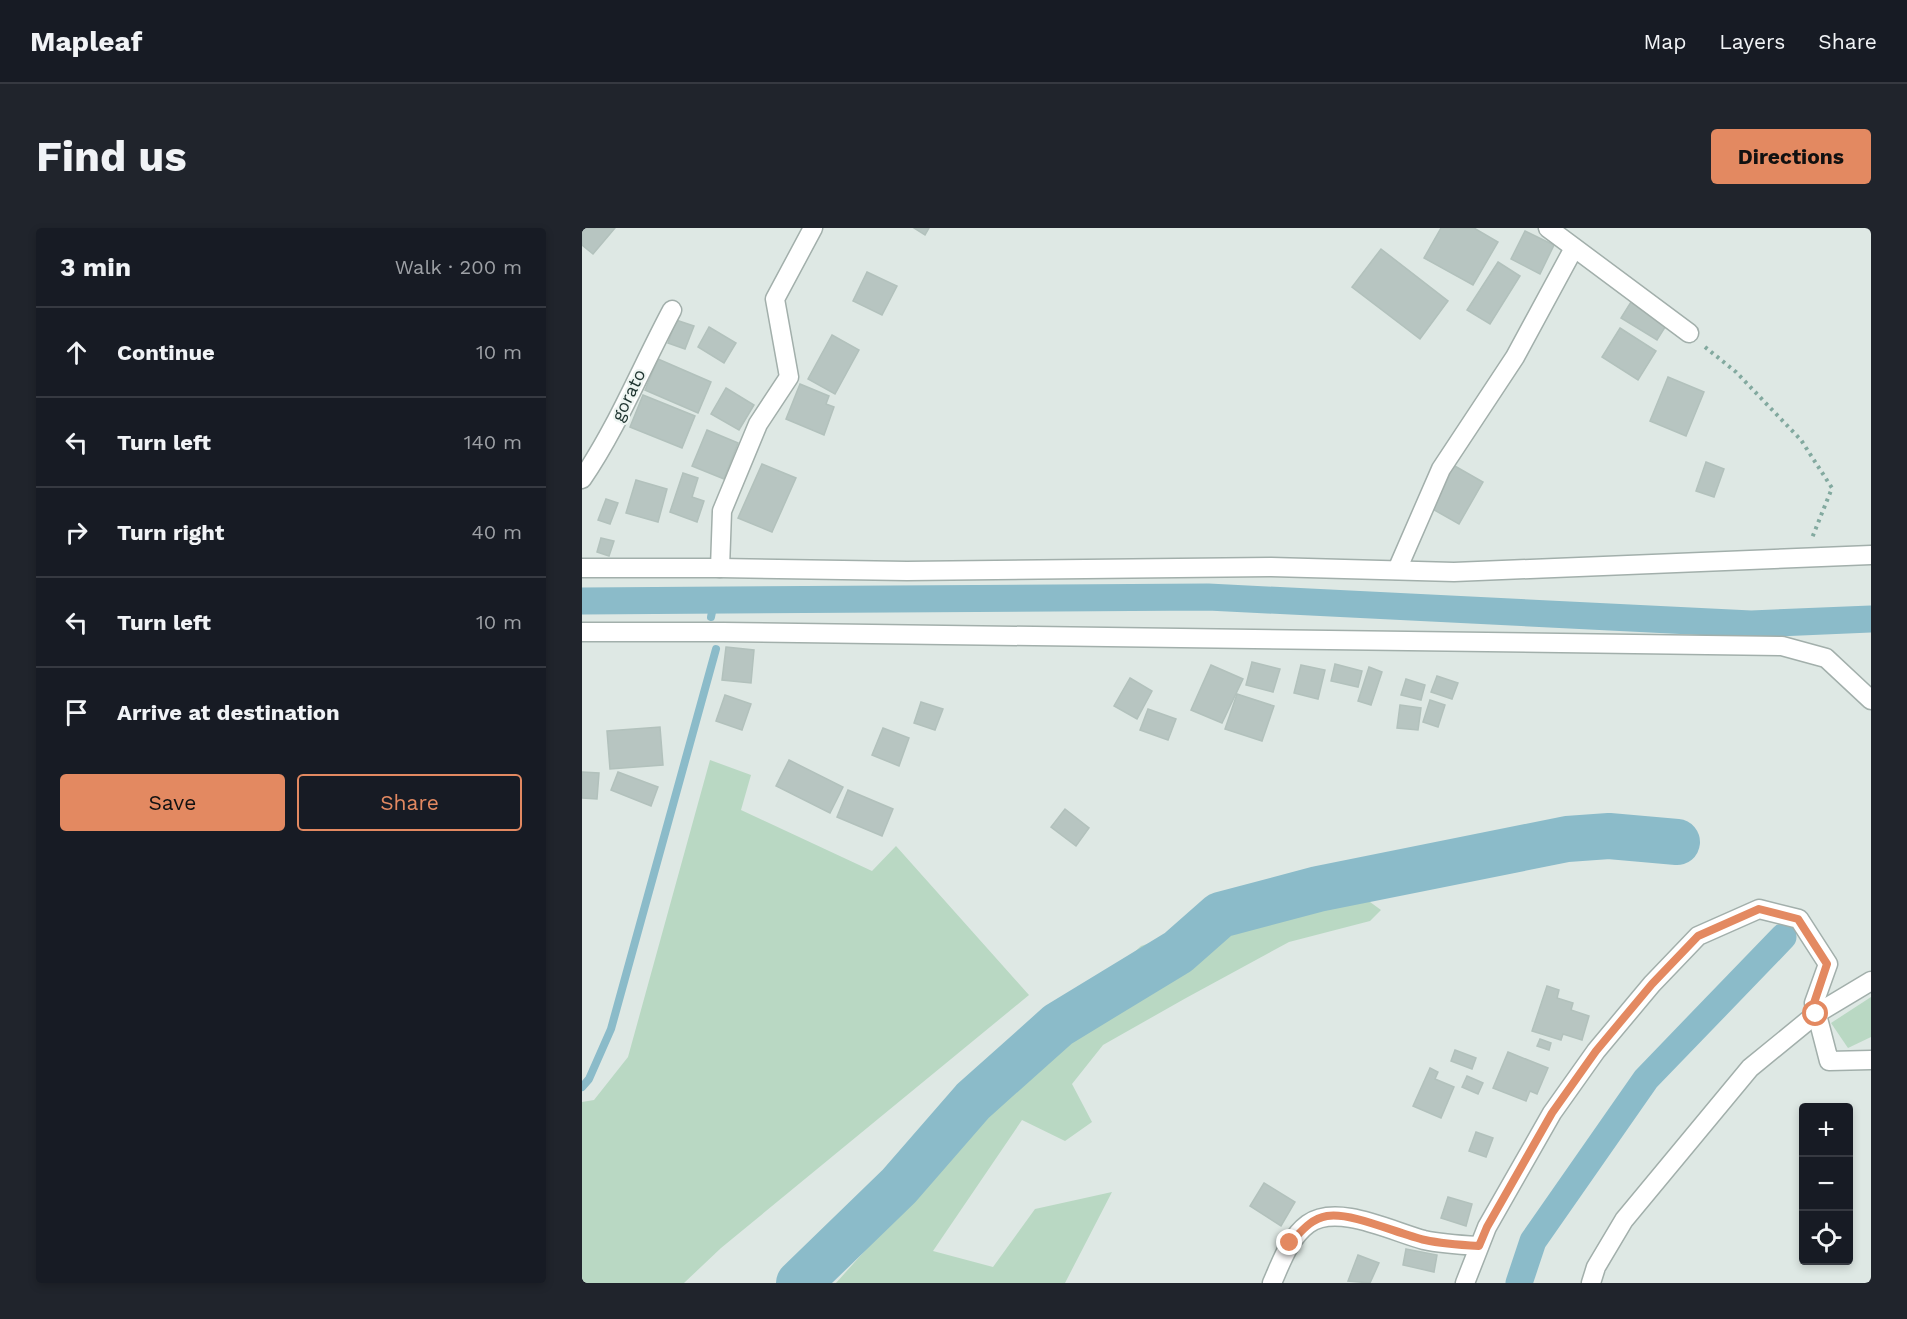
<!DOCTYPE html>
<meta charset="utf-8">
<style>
body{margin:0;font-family:"Work Sans",sans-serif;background:#20242c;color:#f1f3f6}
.controls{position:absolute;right:18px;bottom:18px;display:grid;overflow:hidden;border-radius:6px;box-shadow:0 3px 9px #0003}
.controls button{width:54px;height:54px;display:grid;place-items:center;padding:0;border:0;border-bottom:2px solid #363941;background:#171b24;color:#f1f3f6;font:30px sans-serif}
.stop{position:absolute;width:18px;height:18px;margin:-14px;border:4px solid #e38961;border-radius:50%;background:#fff}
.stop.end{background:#e38961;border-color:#fff;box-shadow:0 2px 6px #0008}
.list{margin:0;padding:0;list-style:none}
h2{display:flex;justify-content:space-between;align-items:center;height:78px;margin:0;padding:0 24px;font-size:26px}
h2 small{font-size:20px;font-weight:400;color:#9ea1a6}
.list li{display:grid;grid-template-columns:39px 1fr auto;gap:18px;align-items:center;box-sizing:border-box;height:90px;padding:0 24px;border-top:2px solid #363941}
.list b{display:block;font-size:22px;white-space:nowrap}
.list em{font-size:20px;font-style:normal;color:#9ea1a6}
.actions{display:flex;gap:12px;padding:18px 24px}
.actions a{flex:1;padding:14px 0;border:2px solid #e38961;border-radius:6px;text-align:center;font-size:21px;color:#e38961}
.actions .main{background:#e38961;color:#111}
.icon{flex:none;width:33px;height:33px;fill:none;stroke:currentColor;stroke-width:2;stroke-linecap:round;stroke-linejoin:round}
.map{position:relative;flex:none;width:1289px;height:1055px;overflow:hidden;border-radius:6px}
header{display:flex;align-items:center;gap:36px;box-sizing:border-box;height:84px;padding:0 30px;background:#171b24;border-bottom:2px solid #363941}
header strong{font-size:28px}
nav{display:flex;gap:33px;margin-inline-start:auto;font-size:21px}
.intro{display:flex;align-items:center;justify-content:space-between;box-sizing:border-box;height:144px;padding:0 36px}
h1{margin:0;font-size:42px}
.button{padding:15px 27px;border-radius:6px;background:#e38961;color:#111;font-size:21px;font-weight:700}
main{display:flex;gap:36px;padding:0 36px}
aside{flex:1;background:#171b24;border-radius:6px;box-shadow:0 3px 9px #0003}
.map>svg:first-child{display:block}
.green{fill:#b9d8c3}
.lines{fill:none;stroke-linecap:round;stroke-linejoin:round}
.stream{stroke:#8bbbc9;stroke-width:8}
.canal{stroke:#8bbbc9;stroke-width:27}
.river{stroke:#8bbbc9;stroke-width:46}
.building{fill:#b7c5c1;stroke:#b2c1bc;stroke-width:1.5}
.street-casing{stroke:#a2afab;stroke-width:21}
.path{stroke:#82a99f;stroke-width:4;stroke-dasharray:3 4.5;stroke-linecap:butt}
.street{stroke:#fff;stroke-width:18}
.route{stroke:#e38961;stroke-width:8}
.labels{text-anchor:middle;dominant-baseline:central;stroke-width:4.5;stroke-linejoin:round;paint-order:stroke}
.street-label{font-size:18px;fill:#213632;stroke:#eef5f2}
</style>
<header>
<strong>Mapleaf</strong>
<nav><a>Map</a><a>Layers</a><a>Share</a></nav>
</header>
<div class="intro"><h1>Find us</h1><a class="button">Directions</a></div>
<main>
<aside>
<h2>3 min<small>Walk · 200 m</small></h2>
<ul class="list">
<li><svg class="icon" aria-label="ahead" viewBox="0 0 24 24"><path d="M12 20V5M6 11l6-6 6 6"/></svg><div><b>Continue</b></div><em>10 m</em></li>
<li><svg class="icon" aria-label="left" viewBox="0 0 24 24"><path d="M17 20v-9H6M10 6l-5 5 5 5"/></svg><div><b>Turn left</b></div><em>140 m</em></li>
<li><svg class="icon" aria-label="right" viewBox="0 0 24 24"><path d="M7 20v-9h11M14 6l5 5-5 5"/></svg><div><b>Turn right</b></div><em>40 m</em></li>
<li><svg class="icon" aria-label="left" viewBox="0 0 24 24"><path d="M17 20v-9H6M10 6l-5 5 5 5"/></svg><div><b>Turn left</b></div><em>10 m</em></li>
<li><svg class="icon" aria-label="arrive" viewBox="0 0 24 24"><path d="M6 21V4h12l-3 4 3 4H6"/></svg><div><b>Arrive at destination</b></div></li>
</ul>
<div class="actions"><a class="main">Save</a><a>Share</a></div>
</aside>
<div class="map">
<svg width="1289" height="1055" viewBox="0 0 1289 1055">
<rect width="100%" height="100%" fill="#dee8e4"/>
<g class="green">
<polygon points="128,532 169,547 159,582 290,643 314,618 447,767 139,1020 102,1055 0,1055 0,874 12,872 46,829"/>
<polygon points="773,663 799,682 788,693 707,714 604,770 521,817 490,856 510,894 483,913 440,892 351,1023 411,1039 453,981 530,964 483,1055 254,1055 418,872 491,781 559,718 622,697"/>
<polygon points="1289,769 1289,809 1266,820 1249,795"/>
</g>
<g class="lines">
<g class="stream">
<polyline points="129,389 132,374"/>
<polyline points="0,859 7,851 29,801 134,421"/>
</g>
<g class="canal">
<polyline points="0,373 626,369 1169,396 1289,391"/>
<polyline points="937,1055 951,1013 1064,851 1201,709"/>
</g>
<polyline class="river" points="217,1055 317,958 391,873 476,797 596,724 638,687 736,661 985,611 1027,608 1095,614"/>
</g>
<g class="building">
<polygon points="0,0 33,0 11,26 0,17"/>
<polygon points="332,0 347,0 343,7"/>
<polygon points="859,0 892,0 916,14 891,57 842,30"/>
<polygon points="943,3 972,17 958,46 929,31"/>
<polygon points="799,21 866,73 838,111 770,59"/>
<polygon points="916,34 938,48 908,96 885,82"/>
<polygon points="285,44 315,58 300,87 271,73"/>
<polygon points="1049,74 1085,96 1075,112 1039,90"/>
<polygon points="94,92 112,98 103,121 86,115"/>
<polygon points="127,99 154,115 142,135 116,119"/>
<polygon points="1038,100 1074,123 1056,152 1020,129"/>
<polygon points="250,107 277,122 253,166 226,151"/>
<polygon points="76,131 129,154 116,185 63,162"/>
<polygon points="1086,149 1122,164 1104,208 1068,193"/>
<polygon points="218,156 247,168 244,176 252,179 242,207 204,191"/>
<polygon points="144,160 172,177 157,202 129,186"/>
<polygon points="61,167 113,188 100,220 48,199"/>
<polygon points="125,202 156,215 142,251 110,238"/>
<polygon points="1124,234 1142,241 1132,269 1114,263"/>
<polygon points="180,236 214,250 190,304 156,290"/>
<polygon points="871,237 901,254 877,296 847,279"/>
<polygon points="101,245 116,250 110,269 122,273 115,294 88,284"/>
<polygon points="54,252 85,261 76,294 44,285"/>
<polygon points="24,271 36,275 28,296 16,292"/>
<polygon points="19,310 32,313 27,328 15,324"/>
<polygon points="144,419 172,422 169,455 140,452"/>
<polygon points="670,434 698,441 691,464 664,457"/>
<polygon points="753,436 780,443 776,459 749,453"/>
<polygon points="629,437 661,451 640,495 609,482"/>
<polygon points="719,437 743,442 736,471 712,465"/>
<polygon points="787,439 800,444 789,477 776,473"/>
<polygon points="855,448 876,455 870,471 849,464"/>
<polygon points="548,450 570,463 555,491 532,478"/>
<polygon points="824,451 843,457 839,472 819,467"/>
<polygon points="655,466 692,478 680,513 643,501"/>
<polygon points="143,467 169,476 160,502 134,493"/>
<polygon points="848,472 863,477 856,499 841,494"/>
<polygon points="339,474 361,481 353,502 332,495"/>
<polygon points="818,477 839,480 836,502 815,500"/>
<polygon points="566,481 594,491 586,512 558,502"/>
<polygon points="78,499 81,537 28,541 25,503"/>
<polygon points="301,500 327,510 317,538 290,527"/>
<polygon points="207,532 261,559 248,585 194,558"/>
<polygon points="0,544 17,545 15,571 0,570"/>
<polygon points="36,544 76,559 69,578 29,562"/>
<polygon points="266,562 311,581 300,608 255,589"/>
<polygon points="483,581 507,600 494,618 469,599"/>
<polygon points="965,758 977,762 975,770 991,775 989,782 1007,788 1000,812 981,806 979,812 950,803"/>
<polygon points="958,811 969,815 967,822 955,818"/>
<polygon points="873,822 894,830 890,841 869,833"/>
<polygon points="926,824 966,840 955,866 948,863 944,873 911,860"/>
<polygon points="848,840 856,844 853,851 872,859 859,890 831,878"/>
<polygon points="885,848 901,855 896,866 880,859"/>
<polygon points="894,904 911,910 904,929 887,923"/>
<polygon points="682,955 713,974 699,998 668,978"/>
<polygon points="866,969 890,976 884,998 859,990"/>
<polygon points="824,1021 855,1027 852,1044 821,1037"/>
<polygon points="776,1027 797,1035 788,1055 766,1053"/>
</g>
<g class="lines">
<g class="street-casing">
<g id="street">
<polyline points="966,0 1107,105"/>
<path d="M0,251C35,200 60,138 90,82"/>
<polyline points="0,340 138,340 325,343 689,339 872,344 1289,327"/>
<polyline points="138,340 140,283 176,196 207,149 193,71 231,0"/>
<polyline points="815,342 859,241 933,129 992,20"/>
<polyline points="0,404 141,404 1200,418 1244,430 1289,472"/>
<path d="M690,1055C699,1035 707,1010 726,996C755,975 811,1004 842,1012C860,1016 879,1017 897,1018"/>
<polyline points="883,1055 905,999 970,885 1014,823 1070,756 1116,708 1177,681 1217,691 1246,736 1232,775 1247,833 1289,832"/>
<polyline points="1009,1055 1014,1039 1042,992 1168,840 1234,786 1289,753"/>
</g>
</g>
<polyline class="path" points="1123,119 1154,144 1219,212 1250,260 1230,310"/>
<use href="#street" class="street"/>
</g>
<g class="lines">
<path class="route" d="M708,1015C719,1004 728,991 745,988C770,984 816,1006 843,1012C861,1016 879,1017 897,1018L905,999L970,885L1014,823L1070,756L1116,708L1177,681L1216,691L1245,736L1232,775L1234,786"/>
</g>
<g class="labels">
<g class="street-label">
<text transform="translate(46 167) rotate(-64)">gorato</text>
</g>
</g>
</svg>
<div class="controls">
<button>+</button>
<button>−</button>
<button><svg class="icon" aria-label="locate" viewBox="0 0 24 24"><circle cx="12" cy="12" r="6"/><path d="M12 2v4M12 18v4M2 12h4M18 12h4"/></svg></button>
</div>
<div class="stop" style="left:1234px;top:786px"></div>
<div class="stop end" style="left:708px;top:1015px"></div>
</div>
</main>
